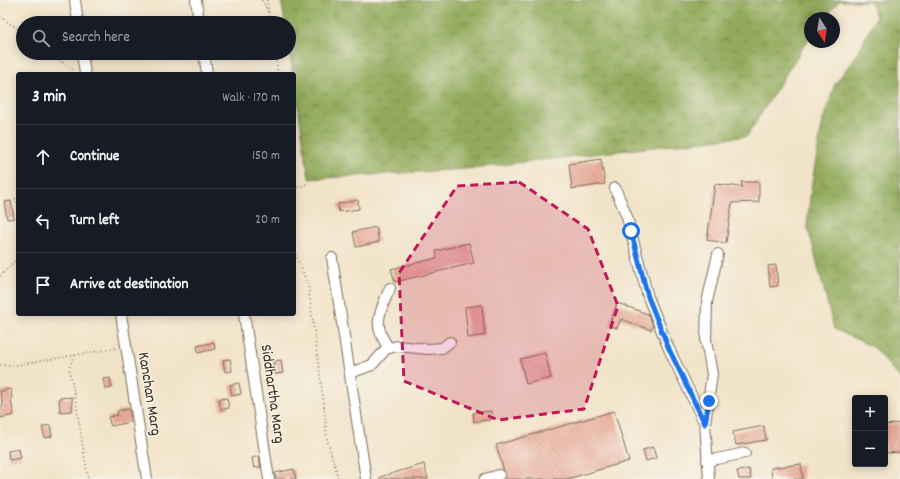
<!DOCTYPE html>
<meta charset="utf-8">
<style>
body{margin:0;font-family:Dekko,sans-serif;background:#242831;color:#f1f3f6}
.controls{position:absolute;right:12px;bottom:12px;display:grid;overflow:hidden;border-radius:4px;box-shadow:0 2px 10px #0003}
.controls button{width:36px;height:36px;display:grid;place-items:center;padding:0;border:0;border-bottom:1px solid #363941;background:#171b24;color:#f1f3f6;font:20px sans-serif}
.compass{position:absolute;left:804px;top:12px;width:36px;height:36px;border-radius:50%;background:#171b24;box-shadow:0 2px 10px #0003;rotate:168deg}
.stop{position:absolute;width:12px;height:12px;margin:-9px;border:3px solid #1a73e8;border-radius:50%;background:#fff}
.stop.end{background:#1a73e8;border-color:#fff;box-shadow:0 1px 4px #0008}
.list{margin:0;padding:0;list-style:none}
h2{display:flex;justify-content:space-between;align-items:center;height:52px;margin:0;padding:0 16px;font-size:17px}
h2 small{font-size:13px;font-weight:400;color:#9ea1a6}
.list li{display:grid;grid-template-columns:26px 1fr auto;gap:12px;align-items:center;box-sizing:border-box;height:64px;padding:0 16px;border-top:1px solid #363941}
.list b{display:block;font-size:15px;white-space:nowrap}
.list em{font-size:13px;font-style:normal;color:#9ea1a6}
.icon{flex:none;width:22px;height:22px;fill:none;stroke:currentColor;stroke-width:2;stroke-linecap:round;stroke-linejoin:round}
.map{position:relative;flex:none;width:900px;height:479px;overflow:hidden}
.search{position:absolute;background:#171b24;box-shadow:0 2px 10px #0003;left:16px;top:16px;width:280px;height:44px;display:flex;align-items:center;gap:10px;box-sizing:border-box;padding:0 14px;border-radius:22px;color:#9ea1a6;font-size:15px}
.panel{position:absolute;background:#171b24;box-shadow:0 2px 10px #0003;left:16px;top:72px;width:280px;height:244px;border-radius:4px}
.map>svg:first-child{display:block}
.forest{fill:url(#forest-crowns);stroke:#666a3d}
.building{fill:url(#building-back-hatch)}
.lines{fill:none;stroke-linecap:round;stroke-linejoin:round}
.minor-casing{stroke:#7b6b59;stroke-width:12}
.path{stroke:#7b6b59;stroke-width:1.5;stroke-dasharray:1 3;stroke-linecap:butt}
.minor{stroke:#fff;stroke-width:10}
.route{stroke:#1a73e8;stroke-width:5}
.marked{fill:#c2185b;fill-opacity:0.2;stroke:#c2185b;stroke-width:3;stroke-dasharray:8 5;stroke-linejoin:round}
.labels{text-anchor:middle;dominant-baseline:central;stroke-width:3;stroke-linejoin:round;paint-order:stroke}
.street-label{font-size:16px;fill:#3b2a1e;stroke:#f7f3e8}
</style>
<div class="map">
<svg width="900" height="479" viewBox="0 0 900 479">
<defs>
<pattern id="forest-crowns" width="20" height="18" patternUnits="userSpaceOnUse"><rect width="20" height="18" fill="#92aa5c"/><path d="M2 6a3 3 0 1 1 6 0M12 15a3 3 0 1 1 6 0" fill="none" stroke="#788b4b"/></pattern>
<pattern id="building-back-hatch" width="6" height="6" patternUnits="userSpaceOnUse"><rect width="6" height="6" fill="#ebac9a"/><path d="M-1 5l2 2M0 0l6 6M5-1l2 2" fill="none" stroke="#c08c7d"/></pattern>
</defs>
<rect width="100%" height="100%" fill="#f7f3e8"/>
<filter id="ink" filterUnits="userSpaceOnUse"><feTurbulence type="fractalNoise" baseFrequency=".025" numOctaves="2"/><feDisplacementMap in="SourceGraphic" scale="8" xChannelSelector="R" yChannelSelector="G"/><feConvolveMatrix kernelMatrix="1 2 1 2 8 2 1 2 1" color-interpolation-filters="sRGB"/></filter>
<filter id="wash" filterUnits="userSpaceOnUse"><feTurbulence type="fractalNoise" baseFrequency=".012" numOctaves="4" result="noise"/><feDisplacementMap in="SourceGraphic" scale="16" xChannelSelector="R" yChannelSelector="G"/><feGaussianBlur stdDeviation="0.9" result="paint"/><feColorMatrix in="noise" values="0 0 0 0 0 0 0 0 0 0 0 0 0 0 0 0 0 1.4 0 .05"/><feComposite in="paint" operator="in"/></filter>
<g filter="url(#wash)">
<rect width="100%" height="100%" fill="#f1e3c7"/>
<polygon class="forest" points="281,0 900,0 900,378 873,347 834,329 807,224 812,182 823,120 835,84 856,56 876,17 871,1 839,1 825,18 810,18 810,36 747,136 465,169 309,179 294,81 294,74 293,74 289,49 289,23 285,23"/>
<g id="blocks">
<g class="building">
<polygon points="601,159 605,184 572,189 569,164"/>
<polygon points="741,182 759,182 759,202 732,203 726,243 707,240 715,184 742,187"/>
<polygon points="358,200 359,209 339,212 338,204"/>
<polygon points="11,201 14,218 7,219 4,202"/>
<polygon points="376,227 379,242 356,247 353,232"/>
<polygon points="469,243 474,263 395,282 391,269 437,258 436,251"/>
<polygon points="776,265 778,286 770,287 768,266"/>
<polygon points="617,303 648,314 653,326 651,330 621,319 617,328 609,325"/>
<polygon points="482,305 485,335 468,338 465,307"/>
<polygon points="214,342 215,349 198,353 197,346"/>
<polygon points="545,353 551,378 526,384 520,359"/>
<polygon points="230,359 232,371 225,372 223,360"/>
<polygon points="281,360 283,373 275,374 273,361"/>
<polygon points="110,378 112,388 105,389 103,379"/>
<polygon points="239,383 241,394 232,396 230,385"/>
<polygon points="11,389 12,400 11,401 14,415 0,418 0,407 3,406 0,391"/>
<polygon points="72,397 72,411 60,412 59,398"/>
<polygon points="227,398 229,408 221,410 219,399"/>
<polygon points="129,409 131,422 111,426 108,417 118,415 117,411"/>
<polygon points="491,411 492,419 474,422 473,413"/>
<polygon points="614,411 629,461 567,479 506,479 505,474 496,445"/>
<polygon points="900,423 900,452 885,453 885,425"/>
<polygon points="50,425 52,436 45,438 42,427"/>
<polygon points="764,426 766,440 736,445 733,432"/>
<polygon points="653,447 656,458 646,461 643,450"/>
<polygon points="19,449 21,458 9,460 8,451"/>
<polygon points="259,456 261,467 254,468 252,458"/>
<polygon points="424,464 428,479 380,479 380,477"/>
<polygon points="801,464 803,479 772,479 771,468"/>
<polygon points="294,469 296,479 276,479 275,473"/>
<polygon points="749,469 751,479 739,479 737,471"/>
</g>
</g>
</g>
<g filter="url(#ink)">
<use href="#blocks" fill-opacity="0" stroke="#7b6b59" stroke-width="1"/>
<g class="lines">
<g class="minor-casing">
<g id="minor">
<polyline points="75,0 78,23"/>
<polyline points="196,0 199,23"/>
<polyline points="82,53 85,74"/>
<polyline points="204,53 207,74"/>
<polyline points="615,188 627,217 648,297 669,349 705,424"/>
<polyline points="332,258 366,479"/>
<polyline points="121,314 147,479"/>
<polyline points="244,314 269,479"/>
<path d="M389,348C371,325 380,312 390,288"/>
<polyline points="350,373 372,365 386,349 397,346 428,349 442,348 450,342"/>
<polyline points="707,461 745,453"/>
<polyline points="485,479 499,475"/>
<polyline points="709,479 705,424 712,374 706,340 707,302 718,254"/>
</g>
</g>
<g class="path">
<polyline points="262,0 268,12"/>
<polyline points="267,0 270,23"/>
<polyline points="0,17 23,32"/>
<polyline points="49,53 75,71"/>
<polyline points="275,53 278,74"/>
<polyline points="294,176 296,188 294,230"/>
<polyline points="294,189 309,183"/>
<polyline points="18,195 15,199 18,204"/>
<polyline points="294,250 308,285 324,405 327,439 336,470 338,479"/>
<polyline points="0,276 14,262 18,261"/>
<polyline points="75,355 69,368 75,397 88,479"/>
<polyline points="0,365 11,366 117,348"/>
</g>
<use href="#minor" class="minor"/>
</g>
</g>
<g class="lines" filter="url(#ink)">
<polyline class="route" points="631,231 648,297 669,349 705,424 709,401"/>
</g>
<path class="marked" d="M519,182L588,229L618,306L584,409L498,420L404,381L399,273L457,186Z"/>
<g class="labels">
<g class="street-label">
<text transform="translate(149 394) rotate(81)">Kanchan Marg</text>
<text transform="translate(272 394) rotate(82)">Siddhartha Marg</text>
</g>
</g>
</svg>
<div class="controls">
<button>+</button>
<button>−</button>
</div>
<svg class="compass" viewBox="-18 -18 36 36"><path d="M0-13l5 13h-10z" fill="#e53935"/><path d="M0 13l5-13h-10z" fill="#9ea1a6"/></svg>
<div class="stop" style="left:631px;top:231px"></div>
<div class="stop end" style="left:709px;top:401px"></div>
<div class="search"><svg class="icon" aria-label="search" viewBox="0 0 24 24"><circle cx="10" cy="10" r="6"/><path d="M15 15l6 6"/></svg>Search here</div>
<section class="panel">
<h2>3 min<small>Walk · 170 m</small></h2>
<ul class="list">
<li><svg class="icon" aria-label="ahead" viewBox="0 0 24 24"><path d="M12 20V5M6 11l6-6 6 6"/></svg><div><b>Continue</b></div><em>150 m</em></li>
<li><svg class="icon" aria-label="left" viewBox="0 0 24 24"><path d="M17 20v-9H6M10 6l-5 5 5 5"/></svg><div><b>Turn left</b></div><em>20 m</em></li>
<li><svg class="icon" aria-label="arrive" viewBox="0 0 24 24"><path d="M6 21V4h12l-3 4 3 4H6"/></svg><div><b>Arrive at destination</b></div></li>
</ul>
</section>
</div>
